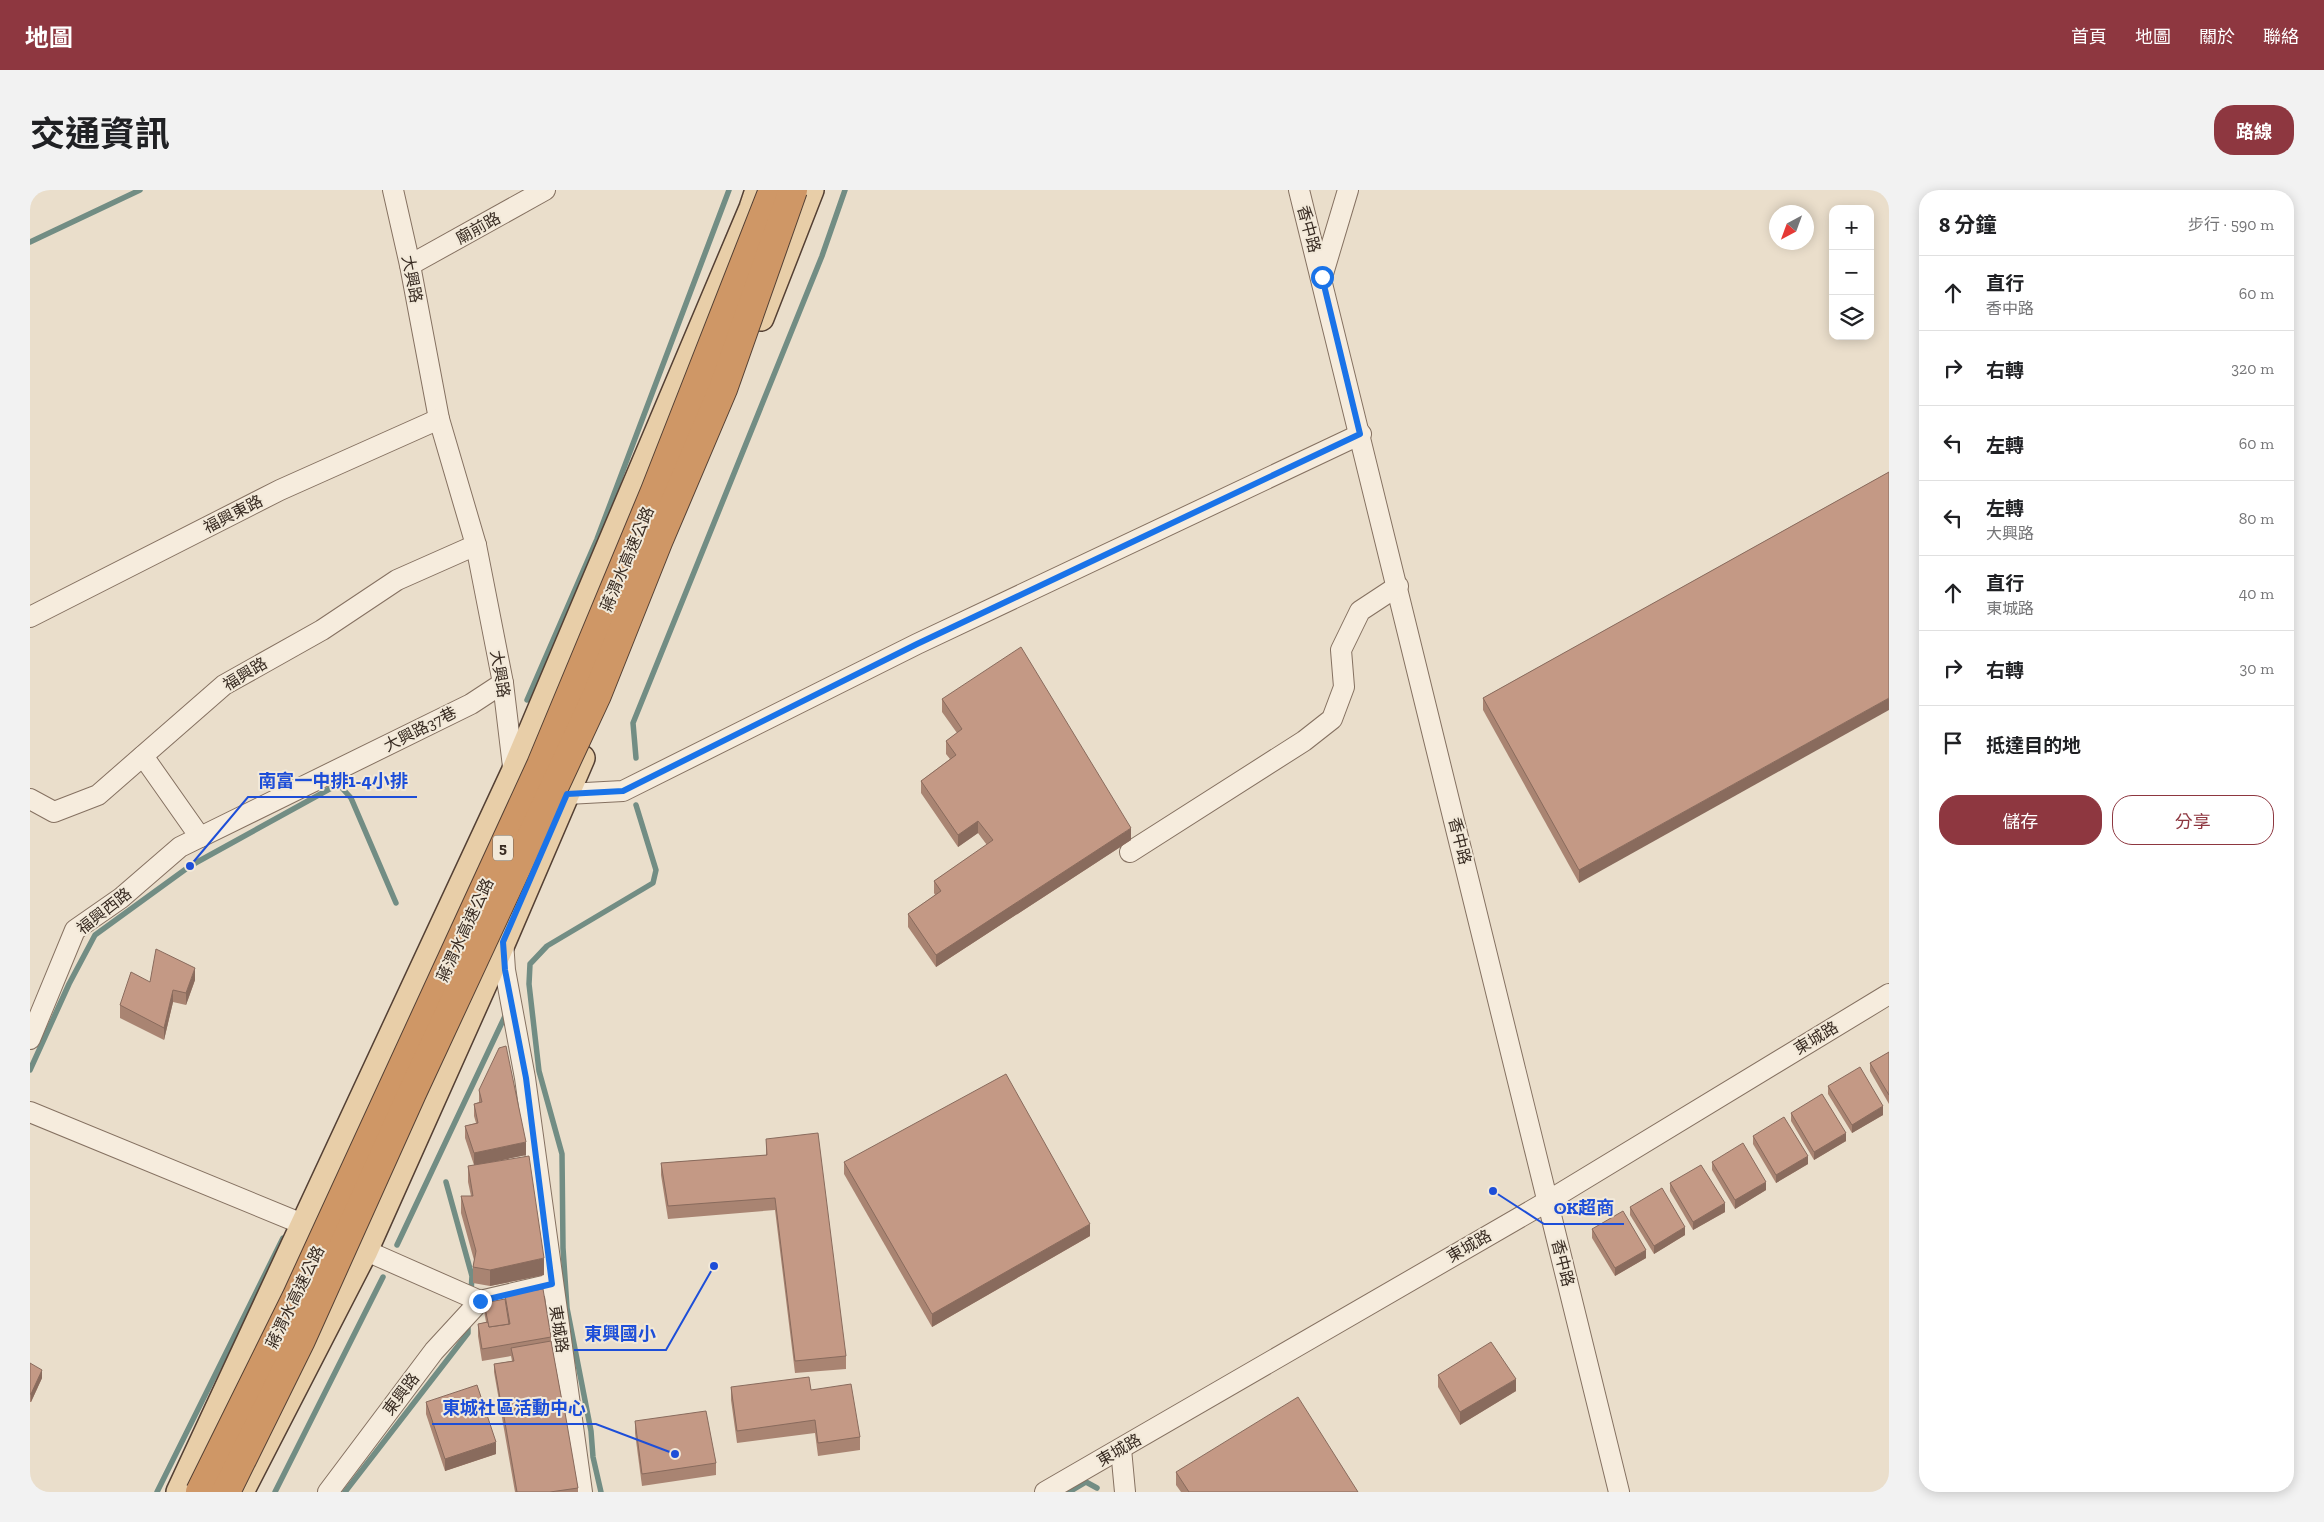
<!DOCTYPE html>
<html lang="zh-TW">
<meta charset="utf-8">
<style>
body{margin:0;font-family:"Zilla Slab","Noto Sans TC",serif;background:#f2f2f2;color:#202124}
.controls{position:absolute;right:15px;top:15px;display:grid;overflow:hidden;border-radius:10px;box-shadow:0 2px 12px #0003}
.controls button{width:45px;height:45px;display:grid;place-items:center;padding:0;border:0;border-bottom:1px solid #e0e0e0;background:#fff;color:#202124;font:25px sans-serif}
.compass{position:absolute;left:1739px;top:15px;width:45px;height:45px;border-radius:50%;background:#fff;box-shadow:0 2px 12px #0003;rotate:221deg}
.stop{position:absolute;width:15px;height:15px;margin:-11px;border:4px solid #1a73e8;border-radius:50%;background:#fff}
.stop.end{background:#1a73e8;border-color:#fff;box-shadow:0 1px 5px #0008}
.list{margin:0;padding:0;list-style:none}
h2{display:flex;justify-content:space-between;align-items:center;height:65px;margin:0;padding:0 20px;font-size:21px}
h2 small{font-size:16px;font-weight:400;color:#757577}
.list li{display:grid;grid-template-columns:32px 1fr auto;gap:15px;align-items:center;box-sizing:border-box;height:75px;padding:0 20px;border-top:1px solid #e0e0e0}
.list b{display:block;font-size:19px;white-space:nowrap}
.list p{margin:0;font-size:16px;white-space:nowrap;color:#757577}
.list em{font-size:16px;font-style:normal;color:#757577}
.actions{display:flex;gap:10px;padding:15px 20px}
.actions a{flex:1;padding:11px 0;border:1px solid #8e3740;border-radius:20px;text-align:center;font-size:18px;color:#8e3740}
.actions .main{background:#8e3740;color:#fff}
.icon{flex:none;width:28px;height:28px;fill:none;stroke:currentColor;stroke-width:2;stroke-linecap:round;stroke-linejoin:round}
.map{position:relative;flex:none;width:1859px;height:1302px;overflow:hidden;border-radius:20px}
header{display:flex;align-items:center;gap:30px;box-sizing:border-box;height:70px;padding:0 25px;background:#8e3740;color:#fff}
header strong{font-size:24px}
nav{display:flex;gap:28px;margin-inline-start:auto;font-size:18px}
.intro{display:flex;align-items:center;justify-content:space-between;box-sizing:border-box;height:120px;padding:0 30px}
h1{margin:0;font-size:35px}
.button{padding:12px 22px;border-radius:20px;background:#8e3740;color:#fff;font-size:18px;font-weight:700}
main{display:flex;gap:30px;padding:0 30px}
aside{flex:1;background:#fff;border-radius:20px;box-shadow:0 2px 12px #0003}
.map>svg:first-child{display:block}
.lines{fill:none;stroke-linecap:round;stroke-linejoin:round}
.stream{stroke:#728d84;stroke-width:5.5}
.minor-casing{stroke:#857161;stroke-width:22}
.major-casing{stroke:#544034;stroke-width:28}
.minor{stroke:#f6ecdd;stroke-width:20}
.major{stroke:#e8cea8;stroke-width:25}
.highway-bridge-casing{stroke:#544034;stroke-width:30;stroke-linecap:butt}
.highway-bridge{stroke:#cf9766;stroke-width:28}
.wall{fill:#a98472}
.shaded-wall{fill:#896b5d}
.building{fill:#c49985;stroke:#896b5d}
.route{stroke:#1a73e8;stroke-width:6}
.labels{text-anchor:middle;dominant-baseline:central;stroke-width:4;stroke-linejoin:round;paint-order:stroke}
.shield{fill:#f2e9d9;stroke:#706459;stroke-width:1}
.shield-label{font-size:15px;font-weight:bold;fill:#382b22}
.street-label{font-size:16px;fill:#382b22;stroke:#f2e9d9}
.leader{fill:none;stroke:#1d4ed8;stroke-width:2}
.callout-dot{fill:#1d4ed8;stroke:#f2e9d9;stroke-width:2}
.callout-label{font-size:18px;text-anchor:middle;font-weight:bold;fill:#1d4ed8;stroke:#f2e9d9;stroke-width:4;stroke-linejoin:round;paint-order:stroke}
</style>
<header>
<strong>地圖</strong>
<nav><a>首頁</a><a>地圖</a><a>關於</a><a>聯絡</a></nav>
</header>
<div class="intro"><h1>交通資訊</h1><a class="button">路線</a></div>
<main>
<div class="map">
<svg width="1859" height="1302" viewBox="0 0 1859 1302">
<rect width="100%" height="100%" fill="#eadecb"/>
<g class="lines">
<g class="stream">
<polyline points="0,52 110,0"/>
<polyline points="497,510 567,349 699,0"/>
<polyline points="606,568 603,533 792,66 815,0"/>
<polyline points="0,880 39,794 65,745 160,676 305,596 311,597 321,608 366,713"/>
<polyline points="416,992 442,1086 441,1102"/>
<polyline points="367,1055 476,824"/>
<polyline points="127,1302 253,1048"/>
<polyline points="245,1302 353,1087"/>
<polyline points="315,1302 438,1143 438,1133"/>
<polyline points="571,1302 563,1267 561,1241 537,1118 533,1058 532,964 509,881 499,794 500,774 517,756 623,693 626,680 606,615"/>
<polyline points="1039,1302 1056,1292 1067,1298"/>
</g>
<g class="minor-casing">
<g id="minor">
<polyline points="363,0 380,75 409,229 446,355 473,493 484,585"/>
<polyline points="1269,0 1589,1302"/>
<polyline points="380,75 515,0"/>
<polyline points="1292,87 1318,0"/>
<polyline points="0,427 250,300 409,229"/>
<polyline points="113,566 170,647"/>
<polyline points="537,604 593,601 887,454 1331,244"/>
<polyline points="0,609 24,622 68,605 194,495 292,440 367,390 446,355"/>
<polyline points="1100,662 1274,551 1302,529 1314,497 1311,460 1330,421 1368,396"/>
<polyline points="473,751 475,780 495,888 552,1302"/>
<polyline points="0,849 45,740 91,708 150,657 441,514 473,493"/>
<polyline points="0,922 287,1040"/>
<polyline points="323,1055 450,1111 522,1094"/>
<polyline points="1091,1259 1095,1302"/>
<polyline points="298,1302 404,1161 450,1111"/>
<polyline points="1015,1302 1518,1011 1859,804"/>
</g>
</g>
<g class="major-casing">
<g id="major">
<polyline points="731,128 781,0"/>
<polyline points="149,1302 484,582 722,18 728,0"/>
<polyline points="211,1302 335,1061 473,752 552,568"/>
</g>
</g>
<use href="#minor" class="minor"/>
<use href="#major" class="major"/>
<g class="highway-bridge-casing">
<g id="highway-bridge">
<polyline points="170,1302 266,1108 511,575 625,301 743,0"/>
<polyline points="196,1302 271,1150 382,903 567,505 628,352 693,199 763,0"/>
</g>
</g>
<use href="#highway-bridge" class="highway-bridge"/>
</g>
<g class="wall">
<polygon points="1859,282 1549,693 1453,520 1453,508"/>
<polygon points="912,509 1101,650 906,777 878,737 878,724 905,705 904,703 904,691 957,655 948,643 928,657 891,603 891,591 920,569 916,564 916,551 927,543 912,522"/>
<polygon points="165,790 156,815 143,812 134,850 90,828 90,815 120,792"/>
<polygon points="1859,862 1859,914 1840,881 1840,873"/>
<polygon points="1798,896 1853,925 1822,943 1798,904"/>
<polygon points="449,900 496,965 456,973 514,1085 460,1096 443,1093 443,1077 444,1070 431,1023 431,1006 441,1006 438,992 438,976 444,975 435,948 435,936 446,933 444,926 444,914 449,912"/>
<polygon points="1761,923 1816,951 1784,970 1761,931"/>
<polygon points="1723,946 1778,974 1746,993 1723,954"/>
<polygon points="736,949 816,1166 816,1179 765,1183 745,1020 638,1029 631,985 631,973 736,965"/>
<polygon points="814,972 1060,1046 902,1137 814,984"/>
<polygon points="1682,972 1736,1000 1705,1019 1682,980"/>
<polygon points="1640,993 1695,1022 1663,1040 1640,1001"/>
<polygon points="1600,1017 1655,1045 1624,1064 1600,1025"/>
<polygon points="1562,1039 1616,1068 1585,1086 1562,1048"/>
<polygon points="475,1105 521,1147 521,1151 548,1298 548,1302 485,1302 464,1182 464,1174 482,1171 481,1166 452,1171 448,1146 448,1134 456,1132 454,1121 454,1113 475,1109"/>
<polygon points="0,1173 12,1188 1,1212 0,1212"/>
<polygon points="1408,1185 1486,1201 1430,1235 1408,1197"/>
<polygon points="701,1197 781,1200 830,1247 830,1260 788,1266 785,1243 707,1253 701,1210"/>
<polygon points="396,1212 466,1264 415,1281 396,1224"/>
<polygon points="605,1231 686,1273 686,1285 612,1296 605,1243"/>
<polygon points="1146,1282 1328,1302 1151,1302 1146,1295"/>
</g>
<g class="shaded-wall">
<polygon points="1859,508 1859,520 1549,693 1549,680"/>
<polygon points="948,631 948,643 928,657 928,645"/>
<polygon points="1101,638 1101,650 906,777 906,765"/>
<polygon points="165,778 165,790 156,815 156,803"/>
<polygon points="143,800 143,812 134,850 134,838"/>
<polygon points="1853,916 1853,925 1822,943 1822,935"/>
<polygon points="1816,943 1816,951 1784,970 1784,962"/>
<polygon points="496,952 496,965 444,976 444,963"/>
<polygon points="1778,966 1778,974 1746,993 1746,985"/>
<polygon points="1736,992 1736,1000 1705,1019 1705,1010"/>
<polygon points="1695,1013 1695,1022 1663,1040 1663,1032"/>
<polygon points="1060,1034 1060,1046 902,1137 902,1124"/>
<polygon points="1655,1037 1655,1045 1624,1064 1624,1056"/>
<polygon points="1616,1060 1616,1068 1585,1086 1585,1078"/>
<polygon points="514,1068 514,1085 460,1096 460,1080"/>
<polygon points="12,1180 12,1188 1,1212 1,1204"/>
<polygon points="1486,1189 1486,1201 1430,1235 1430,1222"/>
<polygon points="466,1252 466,1264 415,1281 415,1269"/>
</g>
<g class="building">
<polygon points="1859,282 1859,508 1549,680 1453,508"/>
<polygon points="991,457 1101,638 906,765 878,724 911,701 904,691 963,650 948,631 928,645 891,591 926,565 916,551 932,539 912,509"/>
<polygon points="126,759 165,778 156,803 143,800 134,838 90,815 101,782 120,792"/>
<polygon points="476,856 496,952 444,963 435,936 448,933 444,914 452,912 449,900 469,858"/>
<polygon points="1859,862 1859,905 1840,873"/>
<polygon points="1830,877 1853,916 1822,935 1798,896"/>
<polygon points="976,884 1060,1034 902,1124 814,972"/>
<polygon points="1792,904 1816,943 1784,962 1761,923"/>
<polygon points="1754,927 1778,966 1746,985 1723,946"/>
<polygon points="788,943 816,1166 765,1171 745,1008 638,1016 631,973 737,965 736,949"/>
<polygon points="1713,953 1736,992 1705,1010 1682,972"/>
<polygon points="499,966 514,1068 460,1080 443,1077 446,1061 431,1006 443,1006 438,976"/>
<polygon points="1671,975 1695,1013 1663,1032 1640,993"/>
<polygon points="1632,998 1655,1037 1624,1056 1600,1017"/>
<polygon points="1593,1021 1616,1060 1585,1078 1562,1039"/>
<polygon points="513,1099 521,1147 452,1159 448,1134 458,1132 459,1137 480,1134 475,1105"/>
<polygon points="475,1109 479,1134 459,1137 454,1113"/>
<polygon points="521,1151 532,1211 473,1221 473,1225 464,1174 484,1171 481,1158"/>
<polygon points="1461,1152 1486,1189 1430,1222 1408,1185"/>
<polygon points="0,1173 12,1180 1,1204 0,1204"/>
<polygon points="779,1187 781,1200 821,1194 830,1247 788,1253 785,1230 707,1241 701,1197"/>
<polygon points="447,1195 466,1252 415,1269 396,1212"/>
<polygon points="1268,1207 1328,1302 1159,1302 1146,1282"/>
<polygon points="533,1211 548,1298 520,1302 487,1302 473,1221"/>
<polygon points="676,1221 686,1273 612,1284 605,1231"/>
</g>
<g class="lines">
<polyline class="route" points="450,1111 522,1094 496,888 475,780 473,752 537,604 593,601 887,454 1330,244 1292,87"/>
</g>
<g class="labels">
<rect class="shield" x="463" y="645.5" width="20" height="25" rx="4"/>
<g class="shield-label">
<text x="473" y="658">5</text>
</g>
<g class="street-label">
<text transform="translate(448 38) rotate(-29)">廟前路</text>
<text transform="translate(1279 39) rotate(75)">香中路</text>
<text transform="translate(382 89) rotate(79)">大興路</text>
<text transform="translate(203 324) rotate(-27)">福興東路</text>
<text transform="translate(597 369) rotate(-67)">蔣渭水高速公路</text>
<text transform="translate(215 484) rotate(-31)">福興路</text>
<text transform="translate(470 484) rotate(80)">大興路</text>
<text transform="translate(390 539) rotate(-27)">大興路37巷</text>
<text transform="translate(1430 651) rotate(76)">香中路</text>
<text transform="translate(74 721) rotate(-38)">福興西路</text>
<text transform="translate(435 740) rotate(-65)">蔣渭水高速公路</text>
<text transform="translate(1786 848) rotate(-31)">東城路</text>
<text transform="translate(1439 1056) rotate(-30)">東城路</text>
<text transform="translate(1533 1073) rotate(76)">香中路</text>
<text transform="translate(265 1107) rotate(-64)">蔣渭水高速公路</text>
<text transform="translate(529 1139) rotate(81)">東城路</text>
<text transform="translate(371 1204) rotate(-53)">東興路</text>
<text transform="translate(1089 1260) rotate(-30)">東城路</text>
</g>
</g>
<path class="leader" d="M160 676L218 607H387M1463 1001L1514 1034H1594M684 1076L636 1160H544M645 1264L566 1234H402"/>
<g class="callout-dot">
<circle cx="160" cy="676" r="5"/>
<circle cx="1463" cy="1001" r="5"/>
<circle cx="684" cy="1076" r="5"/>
<circle cx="645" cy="1264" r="5"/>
</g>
<g class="callout-label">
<text x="303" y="597">南富一中排1-4小排</text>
<text x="1554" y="1024">OK超商</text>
<text x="590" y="1150">東興國小</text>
<text x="484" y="1224">東城社區活動中心</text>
</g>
</svg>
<div class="controls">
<button>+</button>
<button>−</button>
<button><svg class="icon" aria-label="layers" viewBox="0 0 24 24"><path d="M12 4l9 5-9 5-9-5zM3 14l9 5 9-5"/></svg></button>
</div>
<svg class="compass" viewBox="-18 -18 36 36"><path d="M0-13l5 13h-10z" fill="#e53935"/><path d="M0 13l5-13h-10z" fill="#757577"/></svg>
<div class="stop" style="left:1292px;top:87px"></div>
<div class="stop end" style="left:450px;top:1111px"></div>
</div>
<aside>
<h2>8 分鐘<small>步行 · 590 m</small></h2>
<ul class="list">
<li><svg class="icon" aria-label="ahead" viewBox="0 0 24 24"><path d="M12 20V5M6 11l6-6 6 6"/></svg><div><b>直行</b><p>香中路</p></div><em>60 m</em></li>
<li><svg class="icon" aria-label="right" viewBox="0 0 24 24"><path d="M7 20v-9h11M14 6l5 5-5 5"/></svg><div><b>右轉</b></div><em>320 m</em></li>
<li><svg class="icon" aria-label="left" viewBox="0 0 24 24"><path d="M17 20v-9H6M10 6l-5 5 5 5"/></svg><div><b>左轉</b></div><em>60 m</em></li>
<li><svg class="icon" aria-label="left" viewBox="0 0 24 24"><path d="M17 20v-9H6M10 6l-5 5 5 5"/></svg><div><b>左轉</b><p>大興路</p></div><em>80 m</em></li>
<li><svg class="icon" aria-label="ahead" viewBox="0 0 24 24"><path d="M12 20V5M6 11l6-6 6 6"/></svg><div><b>直行</b><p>東城路</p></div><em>40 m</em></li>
<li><svg class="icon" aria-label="right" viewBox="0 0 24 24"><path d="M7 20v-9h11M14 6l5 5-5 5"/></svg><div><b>右轉</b></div><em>30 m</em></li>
<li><svg class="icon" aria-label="arrive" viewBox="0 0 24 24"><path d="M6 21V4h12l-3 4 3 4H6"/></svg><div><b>抵達目的地</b></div></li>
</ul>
<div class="actions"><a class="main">儲存</a><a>分享</a></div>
</aside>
</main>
